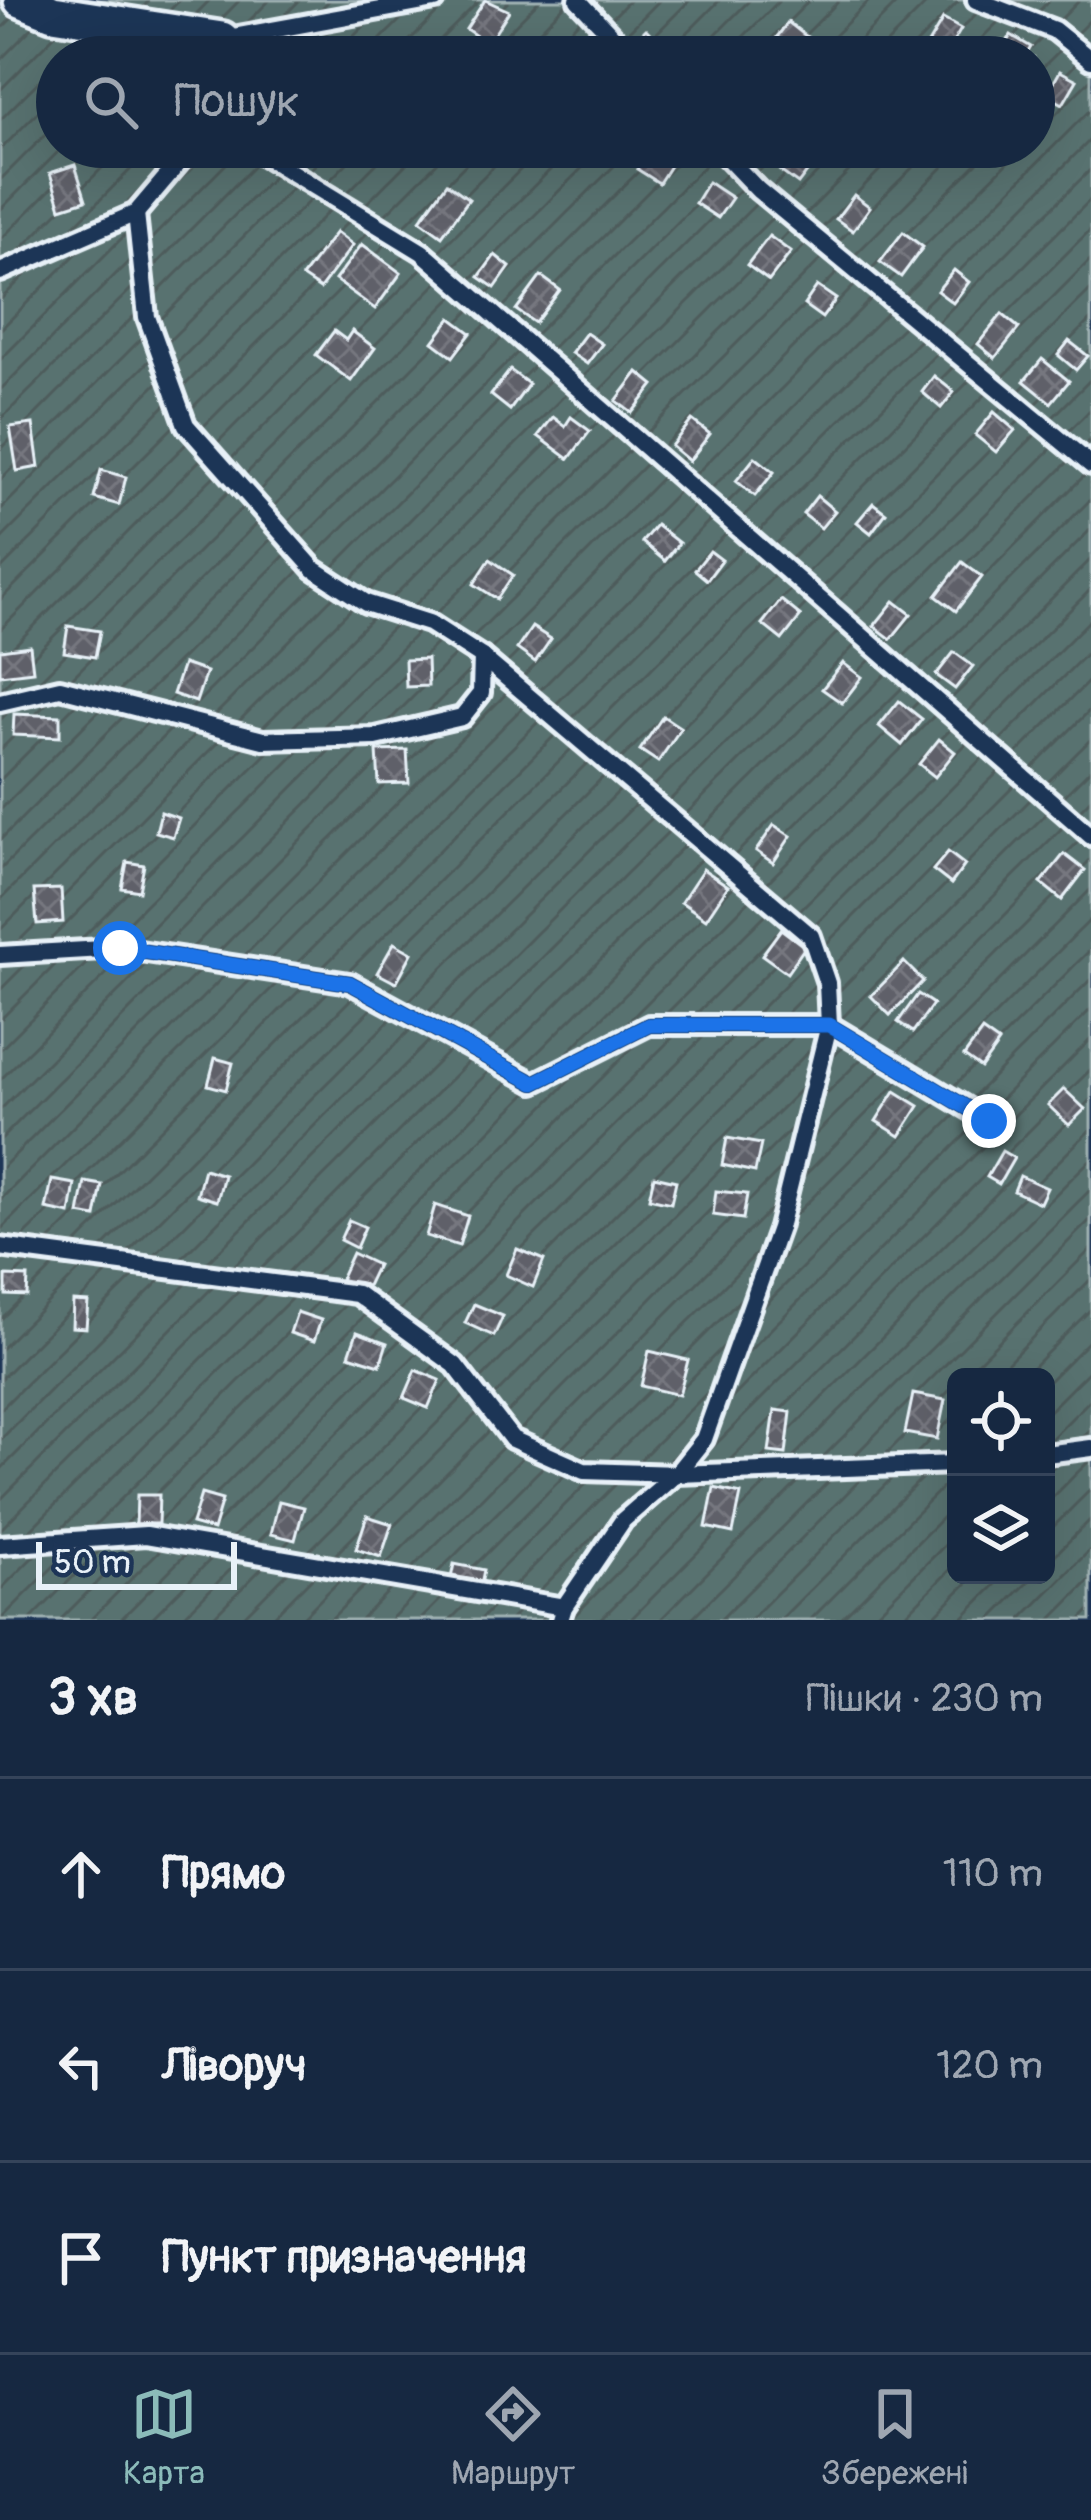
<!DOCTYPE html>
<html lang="uk">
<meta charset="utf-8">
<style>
body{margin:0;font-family:Pangolin,sans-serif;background:#23344c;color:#f1f3f6}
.controls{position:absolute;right:36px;bottom:36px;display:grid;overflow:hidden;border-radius:18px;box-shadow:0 12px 48px #0002}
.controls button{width:108px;height:108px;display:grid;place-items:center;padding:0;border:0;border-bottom:3px solid #35445a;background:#162841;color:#f1f3f6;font:60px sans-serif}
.scale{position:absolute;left:36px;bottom:30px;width:201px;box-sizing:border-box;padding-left:12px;border:6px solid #e8f1f8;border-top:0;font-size:33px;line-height:42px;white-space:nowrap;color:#e8f1f8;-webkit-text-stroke:9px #1d3557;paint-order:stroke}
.stop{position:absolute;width:36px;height:36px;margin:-27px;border:9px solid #1a73e8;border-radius:50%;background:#fff}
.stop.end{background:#1a73e8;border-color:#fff;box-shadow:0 3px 12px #0008}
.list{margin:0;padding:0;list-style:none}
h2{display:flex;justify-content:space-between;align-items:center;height:156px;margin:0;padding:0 48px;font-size:51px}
h2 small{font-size:39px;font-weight:400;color:#9ea6b1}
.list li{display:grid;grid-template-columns:78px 1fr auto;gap:36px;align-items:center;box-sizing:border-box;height:192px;padding:0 48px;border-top:3px solid #35445a}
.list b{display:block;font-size:45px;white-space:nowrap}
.list em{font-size:39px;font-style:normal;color:#9ea6b1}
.icon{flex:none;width:66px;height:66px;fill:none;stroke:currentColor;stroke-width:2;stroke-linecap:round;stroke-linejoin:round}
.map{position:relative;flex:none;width:1091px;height:1620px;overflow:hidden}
.search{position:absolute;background:#162841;box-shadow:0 12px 48px #0002;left:36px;right:36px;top:36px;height:132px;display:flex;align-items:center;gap:30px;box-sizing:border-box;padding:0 42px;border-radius:66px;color:#9ea6b1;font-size:45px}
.sheet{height:732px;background:#162841}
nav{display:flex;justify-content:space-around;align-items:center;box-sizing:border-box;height:168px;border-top:3px solid #35445a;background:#162841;font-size:33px;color:#9ea6b1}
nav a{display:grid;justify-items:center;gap:6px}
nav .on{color:#8bbbb9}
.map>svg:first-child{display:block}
.garden{fill:url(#garden-furrows);stroke:#a0b2b4;stroke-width:3;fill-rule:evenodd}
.building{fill:url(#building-cross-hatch);stroke:#e8f1f8;stroke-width:3}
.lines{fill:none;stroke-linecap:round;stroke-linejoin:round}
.lane-casing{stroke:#e8f1f8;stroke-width:26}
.street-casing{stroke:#e8f1f8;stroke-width:42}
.lane{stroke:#1d3557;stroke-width:16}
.street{stroke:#1d3557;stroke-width:33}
.route{stroke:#1a73e8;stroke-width:15}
</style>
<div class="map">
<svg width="1091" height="1620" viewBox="0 0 1091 1620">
<defs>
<pattern id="garden-furrows" width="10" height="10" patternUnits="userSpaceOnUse" patternTransform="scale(3)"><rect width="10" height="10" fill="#58726f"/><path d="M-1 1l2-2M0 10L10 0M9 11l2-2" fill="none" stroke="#4e5b5b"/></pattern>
<pattern id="building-cross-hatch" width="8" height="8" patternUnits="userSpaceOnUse" patternTransform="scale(3)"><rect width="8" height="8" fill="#5f6069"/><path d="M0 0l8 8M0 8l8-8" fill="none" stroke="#76777f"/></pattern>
</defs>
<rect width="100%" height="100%" fill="#1d3557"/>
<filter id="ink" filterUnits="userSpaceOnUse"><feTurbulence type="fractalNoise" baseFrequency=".00833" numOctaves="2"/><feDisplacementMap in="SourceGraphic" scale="24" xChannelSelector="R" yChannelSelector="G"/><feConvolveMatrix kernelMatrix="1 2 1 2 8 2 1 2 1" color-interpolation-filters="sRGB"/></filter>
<g filter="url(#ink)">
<path class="garden" d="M0,0H1091V1620H0ZM57,57H1034V147H57ZM956,1377H1046V1575H956Z"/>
<g class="building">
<polygon points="485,0 509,11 488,44 466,29"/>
<polygon points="943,19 961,29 946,55 928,44"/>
<polygon points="788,22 811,40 800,54 777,37"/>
<polygon points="646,29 661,44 648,57 631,44"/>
<polygon points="1011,35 1031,47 1025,57 989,57 995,47 1001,52"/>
<polygon points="1060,71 1077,80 1063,104 1047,95"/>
<polygon points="652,147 682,147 659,183 637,169"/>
<polygon points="798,147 809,147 820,155 798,184 780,171"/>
<polygon points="75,165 86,200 61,208 50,173"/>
<polygon points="708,182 732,198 718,218 695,203"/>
<polygon points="447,183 469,199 442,236 420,220"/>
<polygon points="854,195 870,207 853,231 836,219"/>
<polygon points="336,232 353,245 320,289 302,277"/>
<polygon points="903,232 923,247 901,277 880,262"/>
<polygon points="769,236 791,252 769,281 747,265"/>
<polygon points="362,244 401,273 375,309 335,280"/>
<polygon points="495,255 510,267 495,288 479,277"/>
<polygon points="954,270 969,282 953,303 937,291"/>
<polygon points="541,276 560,290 535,323 516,310"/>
<polygon points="817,286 836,299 822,318 804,305"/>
<polygon points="1002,314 1019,328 995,358 978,344"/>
<polygon points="451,318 471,333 453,357 433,342"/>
<polygon points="334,331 346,340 352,331 375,348 351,381 316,355"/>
<polygon points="586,333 602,344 587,364 571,353"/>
<polygon points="1069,341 1088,356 1076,370 1058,355"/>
<polygon points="1042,359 1069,381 1051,403 1024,381"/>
<polygon points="510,370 529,384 510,410 491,395"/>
<polygon points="638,372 654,385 632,413 616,401"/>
<polygon points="934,376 954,392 941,408 922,392"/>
<polygon points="994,412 1015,430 996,452 975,435"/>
<polygon points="553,417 565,426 571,417 590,431 569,459 538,436"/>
<polygon points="692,420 710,434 689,461 671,446"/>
<polygon points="33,424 39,467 17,471 10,427"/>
<polygon points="755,457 774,472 755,496 736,481"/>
<polygon points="101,470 126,477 119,505 94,498"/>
<polygon points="817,496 835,511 821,528 803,514"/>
<polygon points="873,503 886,513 871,533 857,522"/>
<polygon points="656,525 679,543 665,561 642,542"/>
<polygon points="710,551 722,560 707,580 695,570"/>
<polygon points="490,559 513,575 497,599 474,584"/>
<polygon points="962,562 982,577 956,611 936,596"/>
<polygon points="781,600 801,616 782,640 762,624"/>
<polygon points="894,601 911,614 891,639 874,626"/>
<polygon points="68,626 100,631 95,657 64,652"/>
<polygon points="532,627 551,639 535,662 517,649"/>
<polygon points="30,646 33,671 0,675 0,650"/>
<polygon points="954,652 973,666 955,689 936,675"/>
<polygon points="427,659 428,686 406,687 405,660"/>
<polygon points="843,663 862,677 842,703 822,689"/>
<polygon points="183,664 206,672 196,702 173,694"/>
<polygon points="899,701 922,719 902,745 879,726"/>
<polygon points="14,714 60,716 60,737 13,735"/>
<polygon points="663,716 681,728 658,762 640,750"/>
<polygon points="939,739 955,752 935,777 919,764"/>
<polygon points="407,750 409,783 379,784 377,751"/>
<polygon points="161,812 179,818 173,837 156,832"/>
<polygon points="774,825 791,836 773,863 756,851"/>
<polygon points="948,852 965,865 951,884 933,870"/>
<polygon points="1064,854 1085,870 1062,900 1041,883"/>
<polygon points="127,862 144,865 139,891 122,888"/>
<polygon points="703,869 728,886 706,919 681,902"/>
<polygon points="61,889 63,922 37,924 34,890"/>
<polygon points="781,929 805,947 787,973 762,955"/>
<polygon points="394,943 412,953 396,983 377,973"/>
<polygon points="904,962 923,981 890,1015 871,996"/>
<polygon points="918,994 933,1004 913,1032 898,1022"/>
<polygon points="982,1031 999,1043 981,1068 964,1056"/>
<polygon points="215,1058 233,1063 226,1090 208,1085"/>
<polygon points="1064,1089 1085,1109 1069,1125 1048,1105"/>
<polygon points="895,1091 919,1106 900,1136 876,1121"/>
<polygon points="727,1138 761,1144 755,1172 722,1165"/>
<polygon points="1002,1151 1014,1158 999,1184 987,1177"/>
<polygon points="204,1169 224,1175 217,1201 197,1195"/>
<polygon points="654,1176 676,1181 671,1203 649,1198"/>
<polygon points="1020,1176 1047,1188 1040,1203 1014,1191"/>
<polygon points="52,1180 75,1184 70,1214 46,1209"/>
<polygon points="85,1182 102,1185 96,1217 79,1214"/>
<polygon points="716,1191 747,1194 743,1219 713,1215"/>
<polygon points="435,1205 468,1216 459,1246 426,1236"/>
<polygon points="349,1220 365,1227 356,1248 340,1240"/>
<polygon points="517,1249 544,1260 533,1287 506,1275"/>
<polygon points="352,1253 377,1265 365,1290 340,1279"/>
<polygon points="6,1276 28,1277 27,1296 6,1295"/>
<polygon points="73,1301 88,1302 86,1328 72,1327"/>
<polygon points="474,1304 503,1316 494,1336 465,1323"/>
<polygon points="297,1312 321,1320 314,1341 290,1333"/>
<polygon points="357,1332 387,1343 380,1365 349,1355"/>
<polygon points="649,1351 688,1360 679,1395 641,1386"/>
<polygon points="416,1370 440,1380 428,1408 404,1398"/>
<polygon points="913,1394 945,1400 937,1439 905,1433"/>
<polygon points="775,1410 791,1412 786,1454 769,1452"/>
<polygon points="714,1488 741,1494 733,1533 706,1527"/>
<polygon points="201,1494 222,1500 213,1530 192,1524"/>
<polygon points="137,1495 159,1495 158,1524 136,1524"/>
<polygon points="279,1501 304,1507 295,1540 271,1534"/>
<polygon points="367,1516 392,1524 381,1557 356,1549"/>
<polygon points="454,1564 484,1570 481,1584 451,1578"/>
</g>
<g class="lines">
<g class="lane-casing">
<g id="lane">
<polyline points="578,0 632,57"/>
<polyline points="976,0 1054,30 1091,60"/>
<polyline points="223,57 222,39 435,0"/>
<polyline points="250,147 422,252 1091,836"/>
<polyline points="717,147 758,190 1091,465"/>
<polyline points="136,213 147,317 186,425 314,569 366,603 429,623 482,657 811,936 827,983 829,1025 779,1228 704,1439 676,1474 623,1520 564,1607 560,1620"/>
<polyline points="0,272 136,213 192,147"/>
<polyline points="0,702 60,688 263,740 376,737 462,717 481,693 482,657"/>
<polyline points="0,955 120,948 350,983 534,1083 649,1025 829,1025 989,1121"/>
<polyline points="0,1247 357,1294 455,1365 512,1439 584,1471 676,1474 956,1464"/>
<polyline points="1046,1454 1091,1448"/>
<polyline points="0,1545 146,1535 564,1607"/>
</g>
</g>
<g class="street-casing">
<polyline id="street" points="21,0 53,13 222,39"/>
</g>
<use href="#lane" class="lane"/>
<use href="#street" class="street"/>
</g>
</g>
<g class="lines" filter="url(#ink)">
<polyline class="route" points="120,948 350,983 534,1083 649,1025 829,1025 989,1121"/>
</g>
</svg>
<div class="controls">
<button><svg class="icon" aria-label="locate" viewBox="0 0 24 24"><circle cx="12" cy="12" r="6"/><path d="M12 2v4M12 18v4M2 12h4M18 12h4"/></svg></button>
<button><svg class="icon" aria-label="layers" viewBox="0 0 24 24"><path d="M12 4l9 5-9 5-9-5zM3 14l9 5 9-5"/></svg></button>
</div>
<div class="scale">50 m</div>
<div class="stop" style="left:120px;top:948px"></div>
<div class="stop end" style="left:989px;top:1121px"></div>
<div class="search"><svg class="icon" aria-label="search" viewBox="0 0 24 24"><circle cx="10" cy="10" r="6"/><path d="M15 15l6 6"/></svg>Пошук</div>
</div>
<section class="sheet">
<h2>3 хв<small>Пішки · 230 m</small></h2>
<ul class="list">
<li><svg class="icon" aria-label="ahead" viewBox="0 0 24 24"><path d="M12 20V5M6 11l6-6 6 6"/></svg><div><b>Прямо</b></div><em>110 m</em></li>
<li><svg class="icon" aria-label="left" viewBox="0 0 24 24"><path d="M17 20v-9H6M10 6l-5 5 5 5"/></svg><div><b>Ліворуч</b></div><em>120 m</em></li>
<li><svg class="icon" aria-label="arrive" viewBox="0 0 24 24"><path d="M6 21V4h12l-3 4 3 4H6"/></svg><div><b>Пункт призначення</b></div></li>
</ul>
</section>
<nav>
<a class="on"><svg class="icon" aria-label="map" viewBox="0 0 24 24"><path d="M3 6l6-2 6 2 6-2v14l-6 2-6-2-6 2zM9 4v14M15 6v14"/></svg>Карта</a>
<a><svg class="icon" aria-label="directions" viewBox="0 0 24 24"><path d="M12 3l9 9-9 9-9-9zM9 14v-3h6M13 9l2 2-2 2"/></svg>Маршрут</a>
<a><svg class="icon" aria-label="saved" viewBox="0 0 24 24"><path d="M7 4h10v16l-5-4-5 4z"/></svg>Збережені</a>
</nav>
